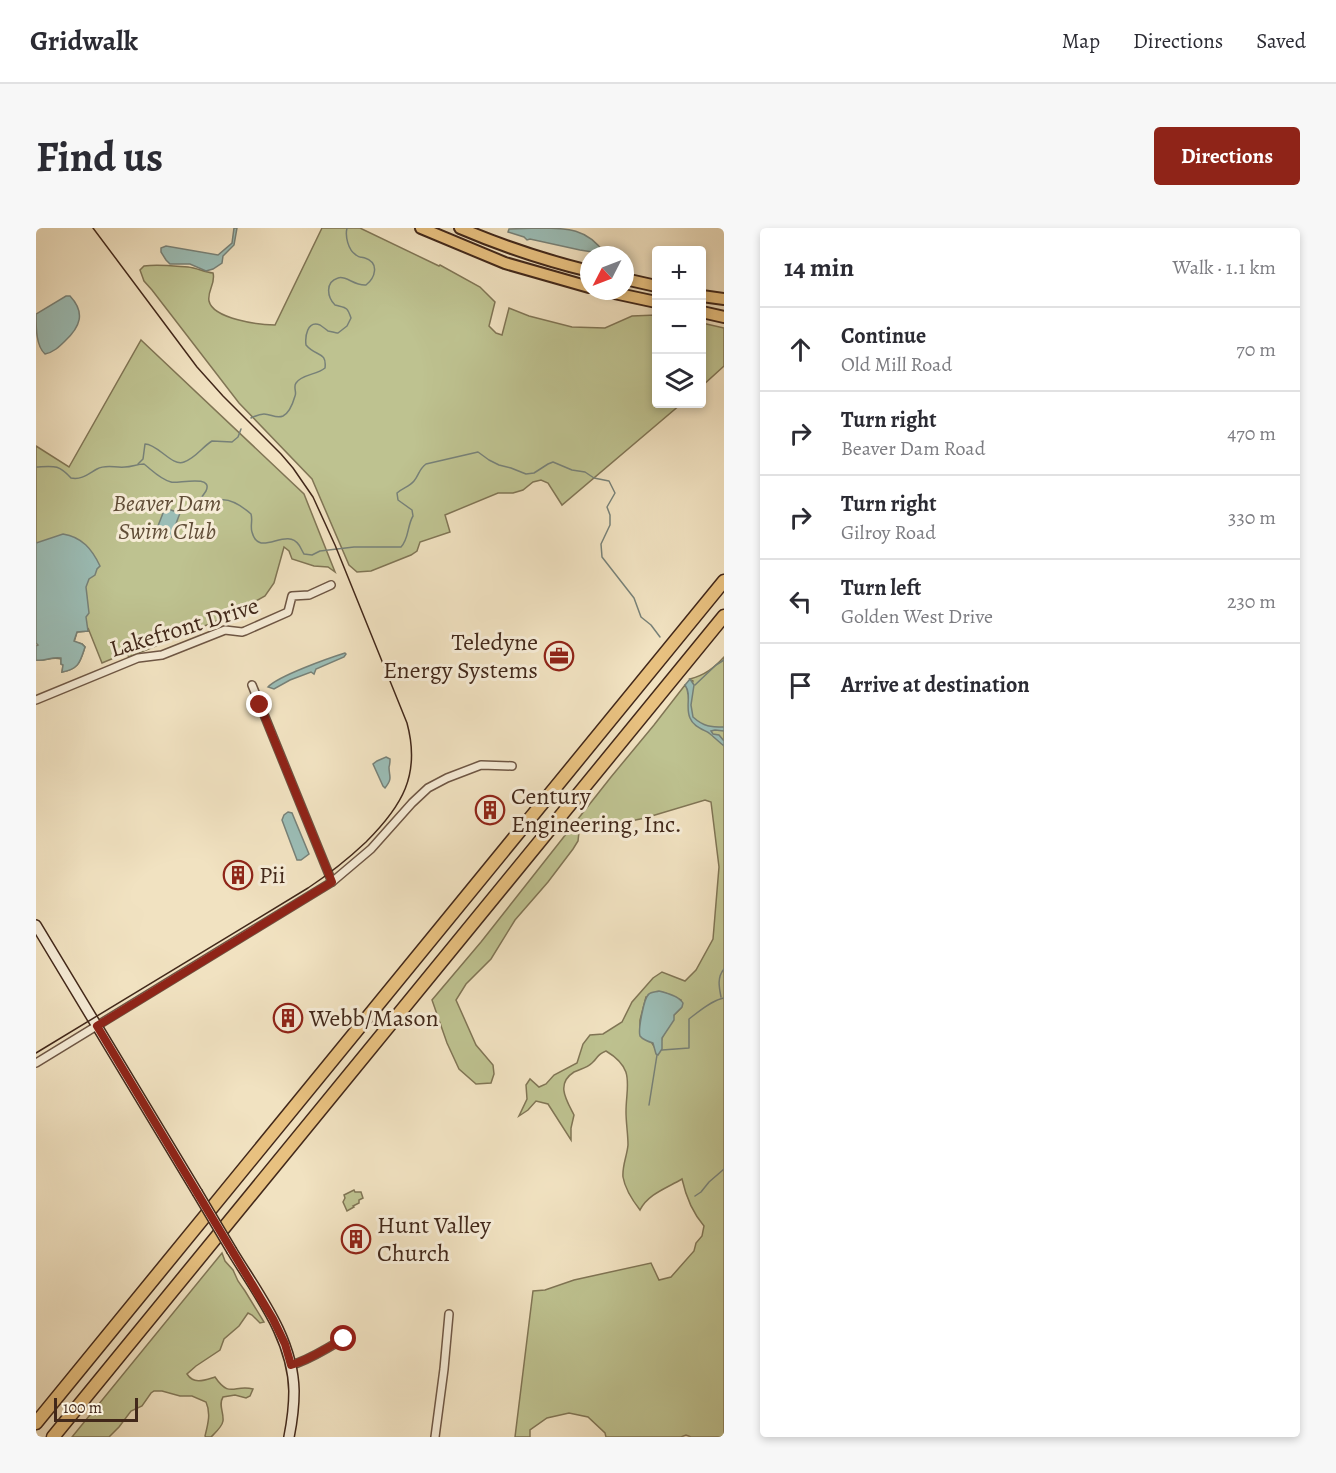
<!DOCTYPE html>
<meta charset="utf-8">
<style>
body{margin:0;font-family:Alegreya,serif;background:#f7f7f7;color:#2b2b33}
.controls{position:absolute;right:18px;top:18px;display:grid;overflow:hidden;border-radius:6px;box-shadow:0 3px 9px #0003}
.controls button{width:54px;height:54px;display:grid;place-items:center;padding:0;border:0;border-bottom:2px solid #e1e1e2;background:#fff;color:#2b2b33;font:30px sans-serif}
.compass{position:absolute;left:544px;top:18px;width:54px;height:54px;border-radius:50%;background:#fff;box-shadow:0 3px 9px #0003;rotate:228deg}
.scale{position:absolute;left:18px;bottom:15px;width:84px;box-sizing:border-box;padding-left:6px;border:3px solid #42281a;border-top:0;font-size:16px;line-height:21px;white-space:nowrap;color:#42281a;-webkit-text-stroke:4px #f6ecd7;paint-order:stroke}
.stop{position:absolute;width:18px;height:18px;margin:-14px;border:4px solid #8f2418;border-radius:50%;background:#fff}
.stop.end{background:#8f2418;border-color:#fff;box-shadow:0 2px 6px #0008}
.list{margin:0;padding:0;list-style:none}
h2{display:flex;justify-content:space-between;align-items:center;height:78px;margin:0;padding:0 24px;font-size:26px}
h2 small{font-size:20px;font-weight:400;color:#7c7c81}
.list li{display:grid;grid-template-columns:39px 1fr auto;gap:18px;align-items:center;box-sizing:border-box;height:84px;padding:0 24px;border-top:2px solid #e1e1e2}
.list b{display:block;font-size:22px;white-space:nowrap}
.list p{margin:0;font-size:20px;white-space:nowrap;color:#7c7c81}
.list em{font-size:20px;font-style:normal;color:#7c7c81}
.icon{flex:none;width:33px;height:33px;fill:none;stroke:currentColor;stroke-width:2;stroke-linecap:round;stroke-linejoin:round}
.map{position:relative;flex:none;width:688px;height:1209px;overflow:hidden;border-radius:6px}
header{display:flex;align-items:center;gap:36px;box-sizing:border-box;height:84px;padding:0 30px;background:#fff;border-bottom:2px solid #e1e1e2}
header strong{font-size:28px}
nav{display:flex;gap:33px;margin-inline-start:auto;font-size:21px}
.intro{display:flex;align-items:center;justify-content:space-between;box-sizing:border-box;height:144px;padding:0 36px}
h1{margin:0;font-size:42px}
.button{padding:15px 27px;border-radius:6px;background:#8f2418;color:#fff;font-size:21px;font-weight:700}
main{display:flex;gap:36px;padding:0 36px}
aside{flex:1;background:#fff;border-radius:6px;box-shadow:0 3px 9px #0003}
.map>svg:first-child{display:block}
.green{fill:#bec290;stroke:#807555;stroke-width:1.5;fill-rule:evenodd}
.water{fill:#9bbdb6;stroke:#778178;stroke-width:1.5}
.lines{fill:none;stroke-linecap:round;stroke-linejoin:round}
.stream{stroke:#778178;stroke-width:1.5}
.street-casing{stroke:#6e5644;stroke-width:10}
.secondary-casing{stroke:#42281a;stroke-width:12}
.primary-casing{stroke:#42281a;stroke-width:14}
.highway-casing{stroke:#42281a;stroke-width:15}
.street{stroke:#f6ecd7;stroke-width:7}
.secondary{stroke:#f6ecd7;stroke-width:9}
.primary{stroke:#e8c180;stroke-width:10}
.highway{stroke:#e8c180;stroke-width:12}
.tram{stroke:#42281a;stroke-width:1.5}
.secondary-bridge-casing{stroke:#42281a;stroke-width:12;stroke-linecap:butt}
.secondary-bridge{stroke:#f6ecd7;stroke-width:9}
.route{stroke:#8f2418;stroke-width:8}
.labels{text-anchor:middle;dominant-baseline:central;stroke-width:6;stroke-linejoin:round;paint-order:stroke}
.park-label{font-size:24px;font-style:italic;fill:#614e38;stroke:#f6ecd7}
.street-label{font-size:24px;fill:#42281a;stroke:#f6ecd7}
.poi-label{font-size:24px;fill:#42281a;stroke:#f6ecd7;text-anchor:start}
</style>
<header>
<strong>Gridwalk</strong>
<nav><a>Map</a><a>Directions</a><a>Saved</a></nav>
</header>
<div class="intro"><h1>Find us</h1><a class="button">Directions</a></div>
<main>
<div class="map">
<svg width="688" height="1209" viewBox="0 0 688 1209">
<rect width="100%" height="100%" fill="#f1e2c1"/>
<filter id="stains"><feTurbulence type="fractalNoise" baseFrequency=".00333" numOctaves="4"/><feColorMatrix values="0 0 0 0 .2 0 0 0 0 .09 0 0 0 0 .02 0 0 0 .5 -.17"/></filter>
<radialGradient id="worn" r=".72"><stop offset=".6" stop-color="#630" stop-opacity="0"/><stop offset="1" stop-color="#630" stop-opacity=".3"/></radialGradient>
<g class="green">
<path d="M286,0H324L403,38L404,37L444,59L459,74L453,98L460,105L466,107L473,80L493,88L536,99L569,100L596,88L620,87V176H645L526,277L512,255L505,252L497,254L487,262L477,265H462L409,287L414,304L384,314L381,323L375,327L335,343L321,344L313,337L276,251L203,175L116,62L108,53L104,42L108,38C122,36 138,38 152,39C161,40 168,44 177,45C180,55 171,63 173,73C177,91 224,97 239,97Z"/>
<polygon points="666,95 688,100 688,138 666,158"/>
<path d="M105,112L268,266L299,344L292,339L278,338L256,331L253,323L248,319L238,355L229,368L202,383H189L188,390L93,429L90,425L66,435L52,400V403L41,404L38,414L46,416L49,419C44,434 43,441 26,444L27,437L25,436V431C15,428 9,434 0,432V418L2,417L0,415V218L33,239Z"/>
<path d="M688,429V1209H655L650,1207L645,1209H570L569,1205L552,1189L533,1185L511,1190L494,1202V1209H479L497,1063L509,1062L538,1052L615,1035L623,1052L635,1049L658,1023L660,1015L666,1008L668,998C656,984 650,969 646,951C631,960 612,966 604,982C597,973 589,961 587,949C586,938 591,928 592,917C592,906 590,895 590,884C590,857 600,841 570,823C560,827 563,829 556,835C551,840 544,841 538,844C519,856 531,873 538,887L535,900V912L512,876L500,873L492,882L483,888L491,871L490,857L494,851L503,859L510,856L518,847L541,835L547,816L554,807L567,806L586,794L596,774L617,750L626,744L649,753L660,742L677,711L683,639L675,574L669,572L609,590L543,604L542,613L537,621L512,654L479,692L455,731L430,756L420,772L440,817L457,837L458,846L455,855L440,856L423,841L411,815L396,772L445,714L575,549L618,497L649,457L652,461V466L657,453L654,451C669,447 678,440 688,429ZM629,765L645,772V780L638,787L626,810L625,814L619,820L616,815L604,805V792L610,769Z"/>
<polygon points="318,962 319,964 325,964 327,970 323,972 323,975 317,978 318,979 311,983 307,974 309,970 308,967"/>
<path d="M186,1025L189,1033L197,1042L202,1053L209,1063L228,1094L224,1095L216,1087L212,1085L203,1098L188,1111L184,1122L160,1138L151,1146C158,1157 169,1152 179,1149C194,1171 198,1156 217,1161L214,1168L210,1170L199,1167L187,1169C182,1177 188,1184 187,1193C186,1199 180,1204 175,1209H170L169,1208C172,1196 175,1185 170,1174L156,1168H144L126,1163H118L115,1165L106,1178L95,1183L83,1199L73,1209H36Z"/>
</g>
<g class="water">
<polygon points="198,0 201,0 198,17 187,28 186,35 177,41 170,43 154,36 134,36 130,32 125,24 125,20 130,18 182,27 196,15"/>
<path d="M503,0C530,0 552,0 569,26L544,22L494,11L491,12L488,9L472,4L473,1Z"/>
<path d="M30,68H34C50,85 44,99 29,113C23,119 18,124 9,126C0,118 0,100 0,86Z"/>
<polygon points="129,280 144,285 135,309 120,303"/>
<path d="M27,306C46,309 56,321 64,338L61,341L59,347L53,351L50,359L53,385L50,389L52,403L41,404L38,413L46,416L49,419C44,434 43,441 26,444L27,437L25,436V430C16,428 8,434 0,432V418L2,417L0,415V315Z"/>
<path d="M309,425L310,426L308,429L280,441L278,446L275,444L254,452L238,461L232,459C242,448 293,430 309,425Z"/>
<path d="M654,451L658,457L655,477L657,489C668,499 675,499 688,499V503L679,502L675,503L677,506L683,507L688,513V518C683,514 678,509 673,505C666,501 657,498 654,490C649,479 656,467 649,457Z"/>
<path d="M350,529L354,531C354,534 354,536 353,539C353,549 357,550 349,560L347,558L337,536L341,533Z"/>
<polygon points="252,584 256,585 273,626 265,632 261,632 246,592 248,587"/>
<path d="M623,763C631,765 643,768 647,775L646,779L638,787V792L626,810V821L622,827L620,826L617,815C613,814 606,811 604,808C602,802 608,769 613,766C615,764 620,764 623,763Z"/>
</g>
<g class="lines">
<g class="stream">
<path d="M215,190C219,188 224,186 228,186C235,186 240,191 247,188C253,185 257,175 259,168C261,164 257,159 260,155C266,146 281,147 289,140C291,123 280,129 270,117C269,109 271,92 284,97C284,97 291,102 292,103C293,103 300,105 302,105L311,98L315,90C311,78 310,80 299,77C291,69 289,54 302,50C310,47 318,58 330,57C339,50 344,35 329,30C324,28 325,31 320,27C312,22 309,8 311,0"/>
<path d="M102,236L107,231L109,216C122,216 136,239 148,234C160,230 166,219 176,213L196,214L202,209L205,201"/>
<path d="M0,239C18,238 22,236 35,250C46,252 52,246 61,241C70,236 79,240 89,239C96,239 101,236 108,236C117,243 124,251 135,254C141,256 178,246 170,263C168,266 166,269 164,271C166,279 174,285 181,281L184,272C195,270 207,279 215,286C217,292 214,298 216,304C223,331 250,298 263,317C265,320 266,323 268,326L276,327L284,323L318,319H365C373,311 371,298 377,288L376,282L362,272L361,265C366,260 373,259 378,253C383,247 383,241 390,236L442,224L453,232L463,237L475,240L490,246L498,245L512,236L517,234L536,242L549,244L558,250L573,253L579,265L571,279L574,287V297L565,316L566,329L598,370L605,389L615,397L624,409"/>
<polyline points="659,457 680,437 688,432"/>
<path d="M685,769C683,759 681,749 688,741"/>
<path d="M626,822L653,820V791C662,784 676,772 688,770"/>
<polyline points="613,877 621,827"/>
<polyline points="659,968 665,964 673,954 688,941"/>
</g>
<g class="street-casing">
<g id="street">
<polyline points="216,457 296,654"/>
<polyline points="0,472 102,430 126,427 189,402 206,404 209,403 252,384 256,368 273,367 295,357"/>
<polyline points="0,835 296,654 335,621 376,575 392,560 411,550 445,537 476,538"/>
<path d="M255,1137C274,1132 290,1120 308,1111"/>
<polyline points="399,1209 408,1141 413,1086"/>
</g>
</g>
<g class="secondary-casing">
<g id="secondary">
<polyline points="0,697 161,964"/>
<path d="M196,1023C222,1066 257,1110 258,1163C258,1178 256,1194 253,1209"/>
</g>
</g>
<g class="primary-casing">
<g id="primary">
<polyline points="385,0 469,35 553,59"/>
<path d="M424,0C466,18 508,32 553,43"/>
<polyline points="589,51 620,58"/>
<polyline points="569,63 620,74"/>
<polyline points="666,68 688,71"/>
<polyline points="666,84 688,89"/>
</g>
</g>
<g class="highway-casing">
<g id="highway">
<polyline points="0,1195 688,353"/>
<polyline points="17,1209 688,388"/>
</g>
</g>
<use href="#street" class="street"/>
<use href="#secondary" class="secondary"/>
<use href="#primary" class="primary"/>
<use href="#highway" class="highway"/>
<path class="tram" d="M0,825L272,660C293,646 312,631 330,614C366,578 385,547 371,495L299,317L277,269L257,240L245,226L187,168L161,139L57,0"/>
<g class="secondary-bridge-casing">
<polyline id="secondary-bridge" points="161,964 196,1023"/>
</g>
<use href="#secondary-bridge" class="secondary-bridge"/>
</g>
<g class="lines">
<path class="route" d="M224,477L296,654L61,798L237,1091L249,1116L255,1137C274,1132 290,1120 308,1111"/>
</g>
<defs>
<g id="office-ring" transform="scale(1.5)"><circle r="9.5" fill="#f6ecd7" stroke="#8f2418" stroke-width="1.5"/><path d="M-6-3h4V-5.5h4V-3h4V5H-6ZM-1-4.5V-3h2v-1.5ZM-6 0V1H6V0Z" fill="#8f2418"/></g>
<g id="building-ring" transform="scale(1.5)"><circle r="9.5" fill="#f6ecd7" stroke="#8f2418" stroke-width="1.5"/><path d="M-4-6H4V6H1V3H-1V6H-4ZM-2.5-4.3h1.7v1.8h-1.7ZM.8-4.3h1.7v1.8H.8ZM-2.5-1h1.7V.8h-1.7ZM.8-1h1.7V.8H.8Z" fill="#8f2418"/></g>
</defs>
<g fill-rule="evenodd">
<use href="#office-ring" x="523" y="428"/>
<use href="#building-ring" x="454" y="582"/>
<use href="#building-ring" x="202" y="647"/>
<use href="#building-ring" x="252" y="790"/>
<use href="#building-ring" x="320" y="1011"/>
</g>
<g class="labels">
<g class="park-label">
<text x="131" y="275">Beaver Dam<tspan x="131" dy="28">Swim Club</tspan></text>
</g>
<g class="street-label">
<text transform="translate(148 399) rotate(-17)">Lakefront Drive</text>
</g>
<g class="poi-label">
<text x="502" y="414" text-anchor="end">Teledyne<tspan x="502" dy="28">Energy Systems</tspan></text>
<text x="475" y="568">Century<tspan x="475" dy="28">Engineering, Inc.</tspan></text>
<text x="223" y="647">Pii</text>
<text x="273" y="790">Webb/Mason</text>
<text x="341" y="997">Hunt Valley<tspan x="341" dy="28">Church</tspan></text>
</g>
</g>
<rect width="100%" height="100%" filter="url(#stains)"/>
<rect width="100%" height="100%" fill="url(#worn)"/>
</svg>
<div class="controls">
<button>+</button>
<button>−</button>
<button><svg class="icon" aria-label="layers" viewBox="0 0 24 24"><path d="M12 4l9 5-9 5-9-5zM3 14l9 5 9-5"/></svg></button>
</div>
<svg class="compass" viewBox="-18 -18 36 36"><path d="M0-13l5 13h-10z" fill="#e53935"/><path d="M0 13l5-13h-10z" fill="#7c7c81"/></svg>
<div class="scale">100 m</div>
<div class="stop" style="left:308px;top:1111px"></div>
<div class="stop end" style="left:224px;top:477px"></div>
</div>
<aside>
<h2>14 min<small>Walk · 1.1 km</small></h2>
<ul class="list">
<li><svg class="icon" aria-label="ahead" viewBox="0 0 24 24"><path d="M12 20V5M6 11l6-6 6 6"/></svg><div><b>Continue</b><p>Old Mill Road</p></div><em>70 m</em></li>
<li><svg class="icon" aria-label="right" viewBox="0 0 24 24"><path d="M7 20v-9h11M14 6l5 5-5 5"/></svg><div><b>Turn right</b><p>Beaver Dam Road</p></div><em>470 m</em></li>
<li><svg class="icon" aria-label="right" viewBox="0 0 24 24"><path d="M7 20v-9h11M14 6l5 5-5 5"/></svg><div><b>Turn right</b><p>Gilroy Road</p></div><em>330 m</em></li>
<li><svg class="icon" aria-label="left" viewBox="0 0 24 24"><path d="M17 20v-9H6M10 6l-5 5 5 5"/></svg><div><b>Turn left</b><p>Golden West Drive</p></div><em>230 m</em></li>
<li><svg class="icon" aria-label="arrive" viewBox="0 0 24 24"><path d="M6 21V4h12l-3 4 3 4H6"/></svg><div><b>Arrive at destination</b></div></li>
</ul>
</aside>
</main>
